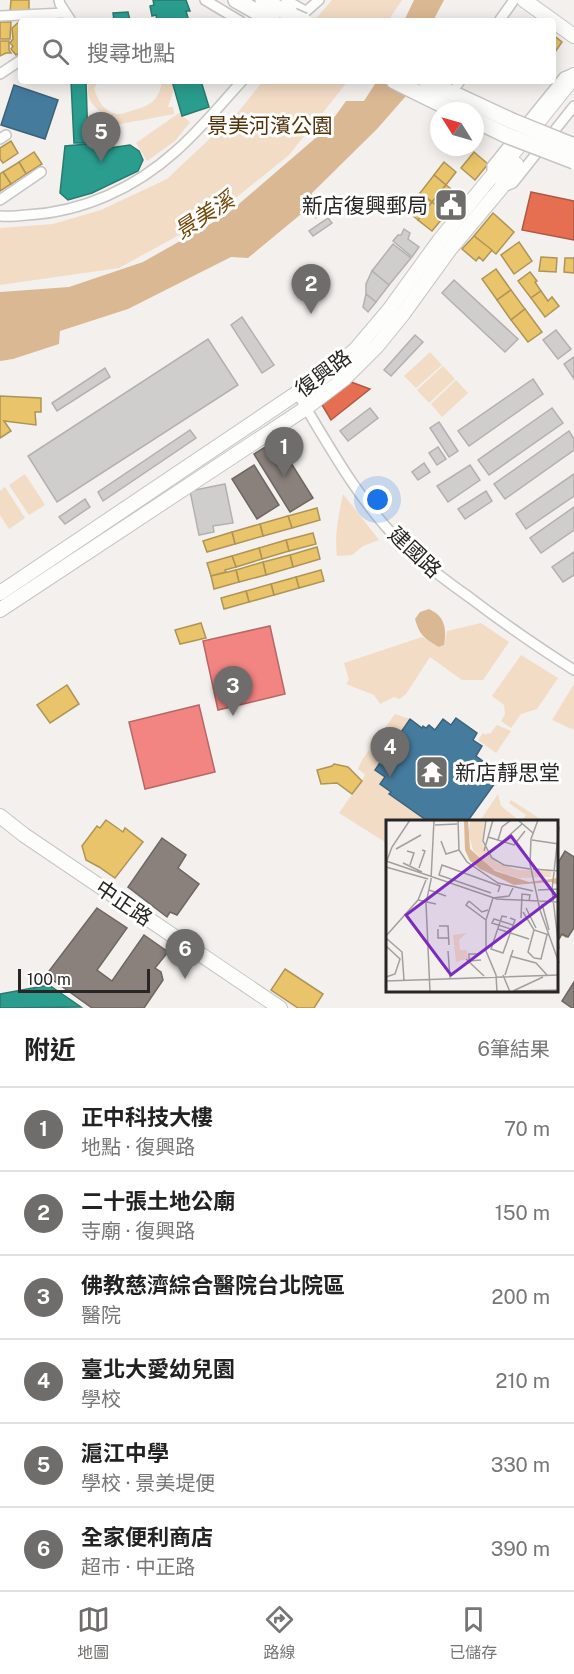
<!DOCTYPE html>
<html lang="zh-TW">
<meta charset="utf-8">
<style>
body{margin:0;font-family:"Public Sans","Noto Sans TC",sans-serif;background:#f2f2f2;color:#222}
.compass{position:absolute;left:430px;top:102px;width:54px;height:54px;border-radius:50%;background:#fff;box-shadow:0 3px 15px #0003;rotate:307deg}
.scale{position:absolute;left:18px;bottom:15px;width:132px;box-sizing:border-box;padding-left:6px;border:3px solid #282625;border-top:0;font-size:16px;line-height:21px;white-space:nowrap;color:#282625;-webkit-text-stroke:4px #fff;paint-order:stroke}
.you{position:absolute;left:378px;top:500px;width:21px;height:21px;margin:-15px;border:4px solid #fff;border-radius:50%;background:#1a73e8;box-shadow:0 0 0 9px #1a73e833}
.badge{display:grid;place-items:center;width:39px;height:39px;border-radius:50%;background:#6f6d6b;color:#fff;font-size:20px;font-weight:700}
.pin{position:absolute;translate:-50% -50px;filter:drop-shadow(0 2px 3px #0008)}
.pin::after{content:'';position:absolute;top:32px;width:21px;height:18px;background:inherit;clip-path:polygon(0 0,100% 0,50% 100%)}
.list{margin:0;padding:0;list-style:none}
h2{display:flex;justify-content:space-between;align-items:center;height:78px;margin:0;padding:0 24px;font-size:26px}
h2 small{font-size:20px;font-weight:400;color:#767676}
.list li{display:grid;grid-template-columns:39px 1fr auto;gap:18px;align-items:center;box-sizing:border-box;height:84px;padding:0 24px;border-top:2px solid #e0e0e0}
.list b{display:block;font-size:22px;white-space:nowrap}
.list p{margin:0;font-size:20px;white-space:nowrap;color:#767676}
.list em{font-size:20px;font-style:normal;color:#767676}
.icon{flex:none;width:33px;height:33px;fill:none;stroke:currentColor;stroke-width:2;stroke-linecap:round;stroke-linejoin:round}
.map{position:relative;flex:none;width:574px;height:1008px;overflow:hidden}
.search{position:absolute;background:#fff;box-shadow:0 3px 15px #0003;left:18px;right:18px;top:18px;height:66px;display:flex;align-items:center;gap:15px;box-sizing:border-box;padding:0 21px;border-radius:6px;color:#767676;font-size:22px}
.sheet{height:582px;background:#fff}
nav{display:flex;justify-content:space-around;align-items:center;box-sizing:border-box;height:84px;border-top:2px solid #e0e0e0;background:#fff;font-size:16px;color:#767676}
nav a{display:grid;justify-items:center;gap:3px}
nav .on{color:#6f6d6b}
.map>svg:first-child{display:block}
.green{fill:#f2dcc6}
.water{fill:#dbb894}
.homes{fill:#e9c46a;stroke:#af9555;stroke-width:1.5}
.shops{fill:#e76f51;stroke:#ae5944;stroke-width:1.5}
.schools{fill:#2a9d8f;stroke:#29796f;stroke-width:1.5}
.health{fill:#f28482;stroke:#b56866;stroke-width:1.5}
.public{fill:#457b9d;stroke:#3c6279;stroke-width:1.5}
.industry{fill:#8a817c;stroke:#6d6662;stroke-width:1.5}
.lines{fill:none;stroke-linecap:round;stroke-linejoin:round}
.canal{stroke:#dbb894;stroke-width:9}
.building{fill:#d0cecc;stroke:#b3b1af;stroke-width:1.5}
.street-casing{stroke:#c7c5c3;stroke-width:12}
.secondary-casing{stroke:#c7c5c3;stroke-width:16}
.primary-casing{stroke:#c7c5c3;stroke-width:18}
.street{stroke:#fdfdfc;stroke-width:9}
.secondary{stroke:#fdfdfc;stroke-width:14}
.primary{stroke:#fdfdfc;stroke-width:15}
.primary-bridge-casing{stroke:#c7c5c3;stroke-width:18;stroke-linecap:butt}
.primary-bridge{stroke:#fdfdfc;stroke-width:15}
.labels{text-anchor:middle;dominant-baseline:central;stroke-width:6;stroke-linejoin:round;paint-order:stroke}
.park-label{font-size:21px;fill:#523208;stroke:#fff}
.poi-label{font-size:21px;fill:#282625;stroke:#fff;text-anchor:end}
.street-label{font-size:21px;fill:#282625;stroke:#fff}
.water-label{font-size:22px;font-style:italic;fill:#744605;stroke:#fff}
.inset-road{fill:none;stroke:#a29f9d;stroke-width:1.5}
.view{fill:#7b2cbf;fill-opacity:0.15;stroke:#7b2cbf;stroke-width:3}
.inset-edge{fill:none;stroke:#282625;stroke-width:3}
</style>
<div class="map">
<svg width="574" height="1008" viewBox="0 0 574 1008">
<rect width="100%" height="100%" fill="#f3f0ed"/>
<g class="green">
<polygon points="332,0 402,0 388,21 314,21"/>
<path d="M89,81H99L94,88C97,99 104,113 118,114C122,114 127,112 131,111C150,106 159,101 162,81H173L174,89L168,107H173L174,114L93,129L92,119L105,116C93,106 85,99 89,81Z"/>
<polygon points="263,81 348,81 289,155 212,217 119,268 0,285 0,228 53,224 101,210 167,179 239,111"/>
<polygon points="179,113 190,122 175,141 147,161 136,143"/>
<polygon points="430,352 442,365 416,388 404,376"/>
<polygon points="443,366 455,379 429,403 417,390"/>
<polygon points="456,380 468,393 442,417 431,404"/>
<polygon points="25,474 45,505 29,515 9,485"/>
<polygon points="5,487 25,518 9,529 0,515 0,491"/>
<path d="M343,494L379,540L363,546L352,555L337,556C334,535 339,514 343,494Z"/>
<polygon points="481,623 509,642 483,680 462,680 430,657 406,694 399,699 394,697 380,704 374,695 346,684 349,680 344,663 422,637 439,647 444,645 447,631"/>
<polygon points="521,655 558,678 537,709 521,714 511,728 501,721 505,714 504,705 492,696"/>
<polygon points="574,684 574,730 552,720"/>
<polygon points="395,714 410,719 375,770 385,777 380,784 391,792 389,795 429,822 388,822 388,844 339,813 364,777 365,774 358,769 362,760"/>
<polygon points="497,725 511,731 496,753 478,740 483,733 486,735 488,733 490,734"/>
<polygon points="498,794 501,806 521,822 526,815 509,803 511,800 545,822 479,822"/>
</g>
<g class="water">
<polygon points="414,0 444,0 433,21 404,21"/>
<polygon points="377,81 411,81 406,96 377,129 312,193 312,205 248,258 231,257 128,309 60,331 59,344 13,359 0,361 0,292 69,287 143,262 226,215 326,129 346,101 364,101"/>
<path d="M429,609C445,616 447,629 444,645L439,647C424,638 420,636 415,619L420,612Z"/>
</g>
<g class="homes">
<polygon points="11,0 29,0 29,12 10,12"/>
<polygon points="21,20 24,21 21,21 21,52 16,55 11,49 13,46 10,43 13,39 12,28"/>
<polygon points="0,22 11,22 10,39 0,39"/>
<polygon points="553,35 562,42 553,55"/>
<polygon points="0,41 9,41 9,50 11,53 6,53 0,56"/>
<polygon points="11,141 18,153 3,163 0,159 0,148"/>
<polygon points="34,152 42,164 26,174 19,162"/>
<polygon points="474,152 488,164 475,180 461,168"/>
<polygon points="19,162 26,174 11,184 3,172"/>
<polygon points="444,162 456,172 446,185 434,175"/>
<polygon points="3,172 11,184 0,191 0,174"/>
<polygon points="434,175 446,185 432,202 420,193"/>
<polygon points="446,185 460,196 446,214 432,202"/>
<polygon points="420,193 432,202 418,220 406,210"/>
<polygon points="432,202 446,214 432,231 418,220"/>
<polygon points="493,213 514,232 496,254 474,236"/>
<polygon points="474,236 492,250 483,261 479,257 476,261 462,249"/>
<polygon points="519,242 532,261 514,274 501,255"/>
<polygon points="541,257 557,258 556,272 539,271"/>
<polygon points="565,258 574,258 574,273 564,272"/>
<polygon points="496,269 511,290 497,300 482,279"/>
<polygon points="530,272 537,281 535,282 541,291 531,298 518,281"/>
<polygon points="511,290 525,309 511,320 497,300"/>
<polygon points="541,291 548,301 552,297 559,306 545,317 531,298"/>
<polygon points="525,309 542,332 528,342 511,320"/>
<polygon points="0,396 41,398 41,412 35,412 36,425 4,421 11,431 0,438"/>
<polygon points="317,508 320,520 292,528 288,516"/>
<polygon points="288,516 292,528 263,536 260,524"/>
<polygon points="260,524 263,536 235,544 232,532"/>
<polygon points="232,532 235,544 207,552 203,541"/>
<polygon points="313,533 316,544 289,551 286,540"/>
<polygon points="286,540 289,551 262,559 259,548"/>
<polygon points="317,547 320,559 293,567 290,555"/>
<polygon points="259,548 262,559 236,567 232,556"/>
<polygon points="290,555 293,567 266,575 263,562"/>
<polygon points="232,556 236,567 225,570 226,572 211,576 207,563"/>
<polygon points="263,562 266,575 239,582 236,570"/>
<polygon points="236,570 239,582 214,589 211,576"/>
<polygon points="321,570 324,581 299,588 296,577"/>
<polygon points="296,577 299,588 274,595 271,584"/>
<polygon points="271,584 274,595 249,602 246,591"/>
<polygon points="246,591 249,602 224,609 221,598"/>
<polygon points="201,623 206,638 180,644 175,630"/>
<polygon points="67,685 79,704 50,723 37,705"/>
<polygon points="334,764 348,767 362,781 352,794 337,783 321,784 317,770 332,766"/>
<polygon points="106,820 123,832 125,828 143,842 115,878 99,867 86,860 82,846 97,826 100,828"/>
<polygon points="566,854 574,860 574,902 558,891 558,866"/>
<polygon points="558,891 574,902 574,925 566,937 558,932"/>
<polygon points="285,969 323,994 314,1008 298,1008 271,990"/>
</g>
<g class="shops">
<polygon points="531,192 574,201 574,240 522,230"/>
<polygon points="351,382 370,389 331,420 322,405"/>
</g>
<g class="schools">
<polygon points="153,0 186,0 190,11 186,11 189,21 157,21 156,15 152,16 150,6 154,5"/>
<polygon points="128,12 130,21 114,21 113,13"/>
<polygon points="71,81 86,81 88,143 74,143"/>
<polygon points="172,81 201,81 209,107 182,116"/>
<polygon points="87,144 95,150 130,145 139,151 143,160 138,171 92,193 68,200 60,193 65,146"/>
<polygon points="49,985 81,1007 0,1008 0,994"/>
</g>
<g class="health">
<polygon points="270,626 285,694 218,710 203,641"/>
<polygon points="199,705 215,772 145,789 129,722"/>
</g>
<g class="public">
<polygon points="14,85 58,100 45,139 1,125"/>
<polygon points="456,718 477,733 473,740 482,746 476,756 484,762 483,764 485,766 483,768 498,779 467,822 429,822 389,794 391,792 380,784 385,777 375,770 410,719 422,728 423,726 426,728 429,725 435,730 443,719 451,725"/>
</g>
<g class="industry">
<polygon points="293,430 302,445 286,455 313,498 290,512 254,454"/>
<polygon points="254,465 279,505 257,519 232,479"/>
<polygon points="162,838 186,855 178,868 199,884 177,915 170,912 167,917 128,887"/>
<polygon points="565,851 574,857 574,928 568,937 562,934 559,939 558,863"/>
<polygon points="97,908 127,928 97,970 112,981 144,935 168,952 155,968 161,972 163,980 144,1008 92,1008 46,975"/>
<polygon points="574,982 574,1008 572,1008 562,1001"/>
</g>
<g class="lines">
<polyline class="canal" points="302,201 316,214"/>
</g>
<g class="building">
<polygon points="328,218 332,223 313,236 309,231"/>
<polygon points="404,229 410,233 408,239 419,247 412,257 393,241 398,235 401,235"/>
<polygon points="393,244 411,258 389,285 372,271"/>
<polygon points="372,271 389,285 376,302 366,294 366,284"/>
<polygon points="454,280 518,339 505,352 442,293"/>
<polygon points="366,294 376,302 368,312 363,307"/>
<polygon points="242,317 274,365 262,373 231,325"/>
<polygon points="556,330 571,349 558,359 543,340"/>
<polygon points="415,335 423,342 391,376 384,370"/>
<polygon points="208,339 238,385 57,502 28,456"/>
<polygon points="574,357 574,379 564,364"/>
<polygon points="105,368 110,377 57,411 52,403"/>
<polygon points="533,379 543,394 469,446 458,431"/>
<polygon points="370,408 378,418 348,441 340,431"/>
<polygon points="552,408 563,423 489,475 478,460"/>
<polygon points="439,422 458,451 449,457 430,428"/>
<polygon points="190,430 196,438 103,501 98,492"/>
<polygon points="569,431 574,439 574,450 505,499 494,484"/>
<polygon points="438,447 446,459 437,465 429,453"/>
<polygon points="424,463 430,472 418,480 412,472"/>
<polygon points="470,465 480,480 448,502 437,486"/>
<polygon points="574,474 574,496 526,529 516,514"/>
<polygon points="225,484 233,523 213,526 214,532 199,535 190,491"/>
<polygon points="486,491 492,501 465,519 458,509"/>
<polygon points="85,499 90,507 65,524 59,517"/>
<polygon points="574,507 574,530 541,553 530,538"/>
<polygon points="574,552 574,575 563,582 552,567"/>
</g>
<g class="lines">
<g class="street-casing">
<g id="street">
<polyline points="59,0 60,4 71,21"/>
<polyline points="205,0 240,21"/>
<polyline points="286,0 305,11"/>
<polyline points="302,15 319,0"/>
<polyline points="0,16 65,13"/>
<polyline points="499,21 514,0"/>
<polyline points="0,74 21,60"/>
<polyline points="457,85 460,81"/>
<polyline points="0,139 6,135"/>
<polyline points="492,176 492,166 564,77 574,73"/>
<polyline points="501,188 513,183 574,106"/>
<polyline points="0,200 41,172"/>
<path d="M0,216C9,217 18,216 27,215C83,212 135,188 176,151C200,130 221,104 242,81"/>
<path d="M297,393C328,444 358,500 401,543C422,563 445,580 469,597C503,623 538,647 574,670"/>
</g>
</g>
<g class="secondary-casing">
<g id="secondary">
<polyline points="524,0 574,36"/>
<polyline points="0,593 297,393 321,379 356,349 389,310 439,241 492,176 498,172 570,82 574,75"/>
<polyline points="0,610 306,408 344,379 377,346 403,314 450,249 501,188 506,177 516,164"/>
<polyline points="0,816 24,835 280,1008"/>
</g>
</g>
<g class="primary-casing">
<g id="primary">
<polyline points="236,0 273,21"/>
<polyline points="263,0 293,16"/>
<polyline points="394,81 455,111"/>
<polyline points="426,81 512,121"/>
<polyline points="475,120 506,135"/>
</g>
</g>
<use href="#street" class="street"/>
<use href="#secondary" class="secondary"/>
<use href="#primary" class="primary"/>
<g class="primary-bridge-casing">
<g id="primary-bridge">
<polyline points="293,16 304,21"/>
<polyline points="512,121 574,146"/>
<polyline points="506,135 574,161"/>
</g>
</g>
<use href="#primary-bridge" class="primary-bridge"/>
</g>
<defs>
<g id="civic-square" transform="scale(1.725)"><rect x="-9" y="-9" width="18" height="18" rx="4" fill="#6f6d6b" stroke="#fff"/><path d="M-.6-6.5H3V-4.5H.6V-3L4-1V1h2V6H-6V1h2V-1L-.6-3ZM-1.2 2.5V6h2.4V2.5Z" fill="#fff"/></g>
<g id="temple-square" transform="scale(1.725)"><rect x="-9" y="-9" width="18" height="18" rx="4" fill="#6f6d6b" stroke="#fff"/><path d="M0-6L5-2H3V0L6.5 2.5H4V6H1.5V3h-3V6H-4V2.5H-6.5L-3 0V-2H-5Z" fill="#fff"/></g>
</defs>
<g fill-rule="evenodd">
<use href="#civic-square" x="451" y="205"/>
<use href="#temple-square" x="432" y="772"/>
</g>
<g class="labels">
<g class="park-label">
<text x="270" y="125">景美河濱公園</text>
</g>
<g class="poi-label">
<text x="428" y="205">新店復興郵局</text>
<text x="455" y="772" text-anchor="start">新店靜思堂</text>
</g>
<g class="street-label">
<text transform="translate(323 373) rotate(-37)">復興路</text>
<text transform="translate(415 552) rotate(43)">建國路</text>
<text transform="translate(124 903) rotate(34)">中正路</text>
</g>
<g class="water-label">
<text transform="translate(204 215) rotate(-33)">景美溪</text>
</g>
</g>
<g transform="translate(386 820)">
<rect width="172" height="172" fill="#f3f0ed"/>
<path d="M85,0H99L96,23L111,43L132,50L165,51V57L132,58L106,49L87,30L82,12ZM81,113L73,120L74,130H81L82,138L70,142L67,115Z" fill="#f2dcc6"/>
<path d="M78,0H82L84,29L109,51L143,62L172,58V65L165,62L128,65L94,49L84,41L79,30Z" fill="#dbb894"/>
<path class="inset-road" d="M72,0L73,30L81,42L112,63L147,71M100,0L97,21L106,38L118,45L144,49M132,0L147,13M152,0L145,19L144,44L154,90L173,143M49,5L71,4M173,7L166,70L173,129M102,17L128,25L139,11M112,20L116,7L125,0M146,20L173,24M55,21L60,34L73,30M116,22L136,4M10,29L35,15M21,31L28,33L24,45M98,31L107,0M0,41L111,79L173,82M0,43L6,27L24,0M17,43L36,52M0,47L42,59M33,48L39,31L36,30M147,49L173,51M43,70L60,76M152,70L173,69M105,73L53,55L56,45L114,66L112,72M32,80L50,84M83,81L80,85L100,100M83,81L96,92L102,90M156,84L163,110M140,88L150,108M137,92L148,110L163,115M121,97L116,96L105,129L117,133L129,100L124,98M135,98L136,74L144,75L143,81M53,106H62L63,125M52,109V118H63M112,109L143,119M125,109L106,103L108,99L127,105M0,116L32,80L40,60M0,118L16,132L18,160M0,126L14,139L9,154L0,157M62,131L64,158M94,134H83V141L95,140M124,136L150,143L161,155M148,138L155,139L161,115M148,138L142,132L148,110M80,139L98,156M117,155L124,172M119,155L127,130M0,161L173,155M127,171L173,170M127,171L157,157M44,172L40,83L45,60L48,0M111,172L110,155L100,131V100L107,78L123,76L127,68"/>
<path class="view" d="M125,16L170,76L65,155L20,95Z"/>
<rect width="172" height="172" class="inset-edge"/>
</g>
</svg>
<svg class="compass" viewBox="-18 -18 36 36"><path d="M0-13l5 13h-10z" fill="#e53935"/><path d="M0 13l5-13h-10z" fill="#767676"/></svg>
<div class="scale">100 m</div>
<div class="you"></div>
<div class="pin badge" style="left:284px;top:477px">1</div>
<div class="pin badge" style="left:311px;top:314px">2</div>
<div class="pin badge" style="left:233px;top:716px">3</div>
<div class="pin badge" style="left:390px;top:777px">4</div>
<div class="pin badge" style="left:101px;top:162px">5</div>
<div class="pin badge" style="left:185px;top:979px">6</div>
<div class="search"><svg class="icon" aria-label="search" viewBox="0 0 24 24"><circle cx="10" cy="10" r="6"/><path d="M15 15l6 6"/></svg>搜尋地點</div>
</div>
<section class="sheet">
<h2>附近<small>6筆結果</small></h2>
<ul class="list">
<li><span class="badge">1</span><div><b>正中科技大樓</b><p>地點 · 復興路</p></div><em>70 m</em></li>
<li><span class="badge">2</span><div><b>二十張土地公廟</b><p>寺廟 · 復興路</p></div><em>150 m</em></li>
<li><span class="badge">3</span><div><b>佛教慈濟綜合醫院台北院區</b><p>醫院</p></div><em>200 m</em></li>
<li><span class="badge">4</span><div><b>臺北大愛幼兒園</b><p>學校</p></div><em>210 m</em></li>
<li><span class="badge">5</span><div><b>滬江中學</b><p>學校 · 景美堤便</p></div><em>330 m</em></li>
<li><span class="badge">6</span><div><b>全家便利商店</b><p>超市 · 中正路</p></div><em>390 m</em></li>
</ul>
</section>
<nav>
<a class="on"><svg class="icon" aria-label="map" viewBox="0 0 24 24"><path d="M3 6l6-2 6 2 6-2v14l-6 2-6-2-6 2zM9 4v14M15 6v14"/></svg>地圖</a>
<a><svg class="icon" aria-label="directions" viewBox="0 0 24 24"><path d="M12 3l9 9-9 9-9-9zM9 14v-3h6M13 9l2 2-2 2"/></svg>路線</a>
<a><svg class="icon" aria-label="saved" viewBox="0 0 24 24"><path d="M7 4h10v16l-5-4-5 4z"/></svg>已儲存</a>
</nav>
